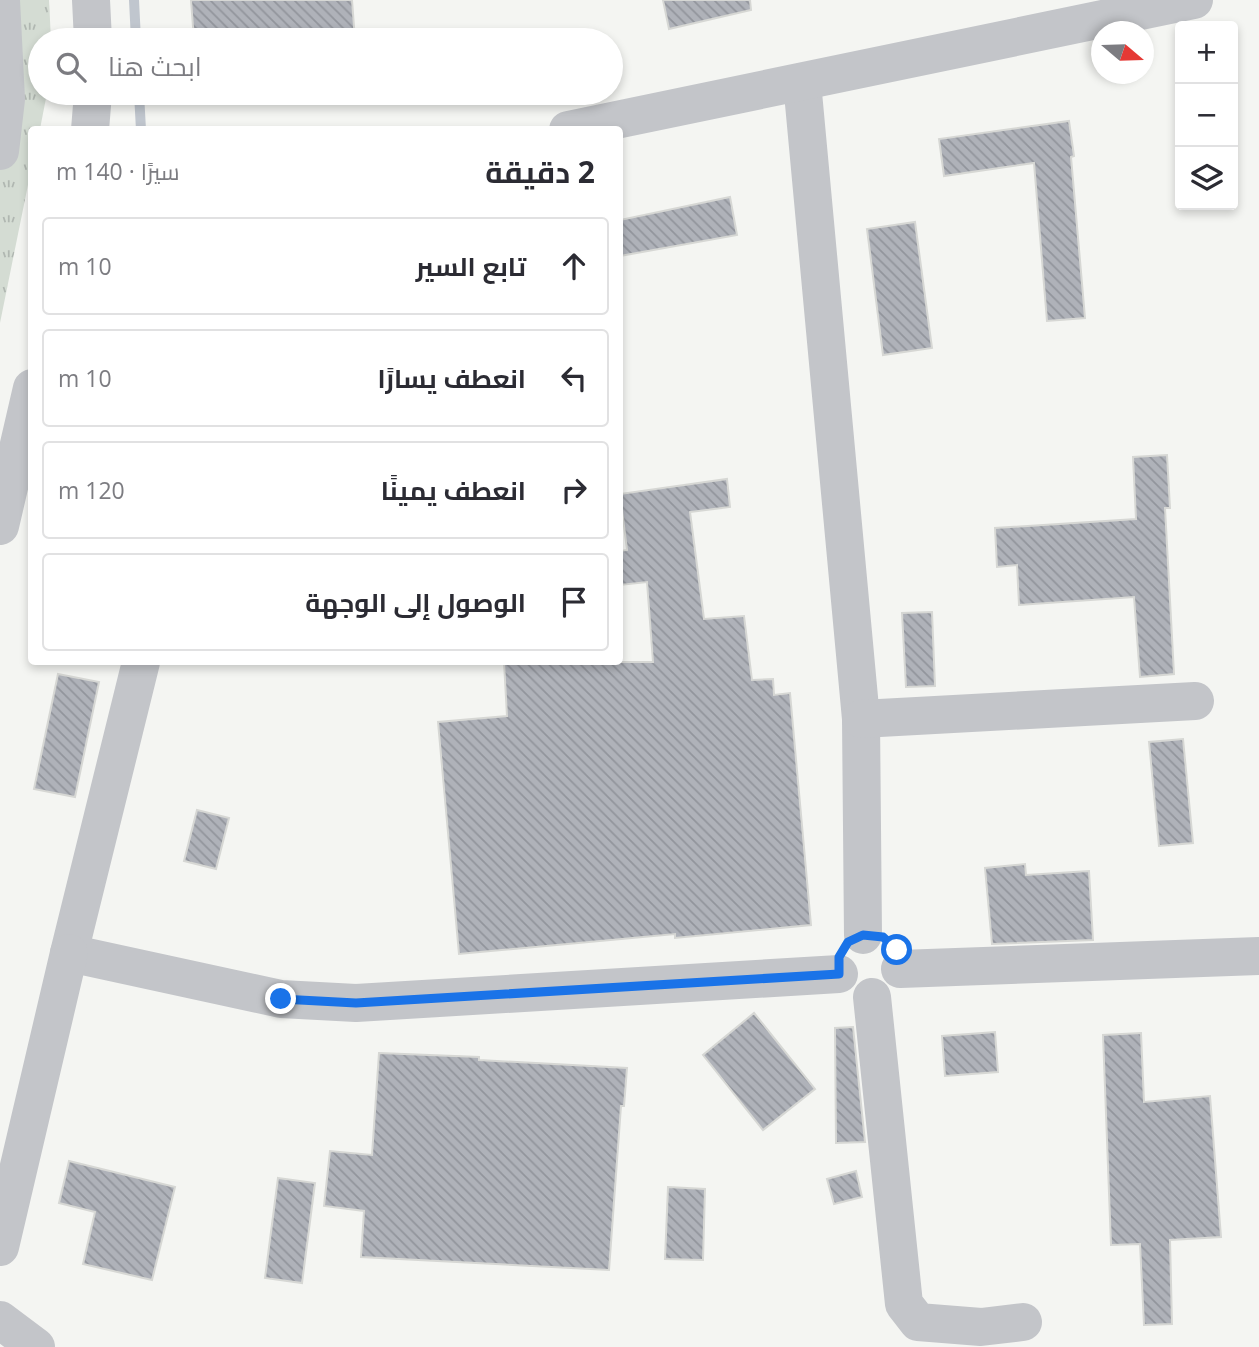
<!DOCTYPE html>
<html lang="ar">
<meta charset="utf-8">
<style>
body{margin:0;font-family:"Open Sans",Cairo,sans-serif;background:#f7f7f7;color:#2b2b33;direction:rtl}
.controls{position:absolute;right:21px;top:21px;display:grid;overflow:hidden;border-radius:7px;box-shadow:0 4px 10px #0003}
.controls button{width:63px;height:63px;display:grid;place-items:center;padding:0;border:0;border-bottom:2px solid #e1e1e2;background:#fff;color:#2b2b33;font:35px sans-serif}
.compass{position:absolute;left:1091px;top:21px;width:63px;height:63px;border-radius:50%;background:#fff;box-shadow:0 4px 10px #0003;rotate:109deg}
.stop{position:absolute;width:21px;height:21px;margin:-16px;border:5px solid #1a73e8;border-radius:50%;background:#fff}
.stop.end{background:#1a73e8;border-color:#fff;box-shadow:0 2px 7px #0008}
.list{margin:0;padding:0;list-style:none}
h2{display:flex;justify-content:space-between;align-items:center;height:91px;margin:0;padding:0 28px;font-size:30px}
h2 small{font-size:23px;font-weight:400;color:#7c7c81}
.list li{display:grid;grid-template-columns:46px 1fr auto;gap:21px;align-items:center;box-sizing:border-box;height:98px;margin:0 14px 14px;padding:0 14px;border:2px solid #e1e1e2;border-radius:7px}
.list b{display:block;font-size:26px;white-space:nowrap}
.list em{font-size:23px;font-style:normal;color:#7c7c81}
.icon{flex:none;width:38px;height:38px;fill:none;stroke:currentColor;stroke-width:2;stroke-linecap:round;stroke-linejoin:round}
.map{position:relative;flex:none;width:1259px;height:1347px;overflow:hidden;direction:ltr}
.search{position:absolute;background:#fff;box-shadow:0 4px 10px #0003;left:28px;top:28px;width:595px;height:77px;display:flex;align-items:center;gap:18px;box-sizing:border-box;padding:0 24px;border-radius:38px;color:#7c7c81;font-size:26px}
.panel{position:absolute;background:#fff;box-shadow:0 4px 10px #0003;left:28px;top:126px;width:595px;height:539px;border-radius:7px;direction:rtl}
.map>svg:first-child{display:block}
.grass{fill:url(#grass-tufts)}
.lines{fill:none;stroke-linecap:round;stroke-linejoin:round}
.stream{stroke:#c0c6ce;stroke-width:10}
.building{fill:url(#building-back-hatch);stroke:#d6d7d4;stroke-width:2}
.minor{stroke:#c3c5c9;stroke-width:38}
.route{stroke:#1a73e8;stroke-width:9}
</style>
<div class="map">
<svg width="1259" height="1347" viewBox="0 0 1259 1347">
<defs>
<pattern id="grass-tufts" width="24" height="20" patternUnits="userSpaceOnUse" patternTransform="scale(1.75)"><rect width="24" height="20" fill="#d4dcd3"/><path d="M3 7l-1-3M5 7V3M7 7l1-3M15 17l-1-3M17 17v-4M19 17l1-3" fill="none" stroke="#b0b7b1"/></pattern>
<pattern id="building-back-hatch" width="6" height="6" patternUnits="userSpaceOnUse" patternTransform="scale(1.75)"><rect width="6" height="6" fill="#afb2b9"/><path d="M-1 5l2 2M0 0l6 6M5-1l2 2" fill="none" stroke="#92959c"/></pattern>
</defs>
<rect width="100%" height="100%" fill="#f4f5f2"/>
<polygon class="grass" points="0,0 49,0 51,40 40,40 40,93 47,93 40,129 32,130 31,170 0,323"/>
<g class="lines">
<g class="stream">
<polyline points="134,0 136,40"/>
<polyline points="139,93 141,130"/>
</g>
</g>
<g class="building">
<polygon points="191,0 352,0 355,40 194,40"/>
<polygon points="663,0 750,0 751,10 669,29"/>
<polygon points="1069,121 1074,156 1071,157 1085,318 1047,321 1034,163 944,176 939,139"/>
<polygon points="730,197 737,235 620,256 620,220"/>
<polygon points="915,222 932,348 883,355 867,229"/>
<polygon points="1167,455 1170,508 1165,508 1174,674 1140,677 1134,597 1019,605 1017,565 997,567 995,528 1136,519 1133,457"/>
<polygon points="727,479 730,507 690,512 704,619 744,616 752,680 773,679 774,695 790,693 811,925 675,938 675,934 459,954 438,722 507,716 504,662 653,662 647,582 620,585 620,551 627,550 620,494"/>
<polygon points="932,612 935,686 906,687 902,613"/>
<polygon points="58,674 99,682 75,797 34,789"/>
<polygon points="1183,739 1193,843 1159,846 1149,742"/>
<polygon points="197,810 229,818 216,869 184,861"/>
<polygon points="1025,864 1026,875 1089,871 1093,940 992,944 985,868"/>
<polygon points="754,1013 815,1089 763,1130 703,1055"/>
<polygon points="853,1027 865,1142 836,1143 835,1028"/>
<polygon points="995,1032 998,1072 945,1076 942,1036"/>
<polygon points="1141,1033 1144,1102 1210,1096 1221,1237 1170,1240 1172,1324 1144,1325 1140,1244 1111,1245 1103,1035"/>
<polygon points="379,1053 479,1057 479,1060 627,1068 624,1106 621,1106 609,1270 361,1257 364,1211 324,1206 330,1151 372,1155"/>
<polygon points="69,1161 175,1187 152,1280 83,1264 95,1212 59,1203"/>
<polygon points="856,1171 862,1197 834,1204 827,1179"/>
<polygon points="278,1178 315,1183 302,1283 265,1278"/>
<polygon points="668,1187 705,1189 703,1260 665,1259"/>
</g>
<g class="lines">
<g class="minor">
<polyline points="91,0 93,40"/>
<polyline points="802,82 861,719 863,935"/>
<polyline points="90,130 93,93"/>
<polyline points="568,130 1194,0"/>
<polyline points="0,151 6,99 1,0"/>
<polyline points="0,526 32,388"/>
<polyline points="141,662 69,953 281,999 356,1003 839,974"/>
<polyline points="861,719 1195,701"/>
<polyline points="900,969 1259,956"/>
<polyline points="872,997 904,1304 918,1322 981,1327 1023,1322"/>
<polyline points="0,1247 69,953"/>
<polyline points="0,1320 36,1347"/>
</g>
</g>
<g class="lines">
<polyline class="route" points="281,999 356,1003 839,974 839,957 848,942 863,935 883,937 897,950"/>
</g>
</svg>
<div class="controls">
<button>+</button>
<button>−</button>
<button><svg class="icon" aria-label="layers" viewBox="0 0 24 24"><path d="M12 4l9 5-9 5-9-5zM3 14l9 5 9-5"/></svg></button>
</div>
<svg class="compass" viewBox="-18 -18 36 36"><path d="M0-13l5 13h-10z" fill="#e53935"/><path d="M0 13l5-13h-10z" fill="#7c7c81"/></svg>
<div class="stop" style="left:897px;top:950px"></div>
<div class="stop end" style="left:281px;top:999px"></div>
<div class="search"><svg class="icon" aria-label="search" viewBox="0 0 24 24"><circle cx="10" cy="10" r="6"/><path d="M15 15l6 6"/></svg>ابحث هنا</div>
<section class="panel">
<h2>2 دقيقة<small>سيرًا · 140 m</small></h2>
<ul class="list">
<li><svg class="icon" aria-label="ahead" viewBox="0 0 24 24"><path d="M12 20V5M6 11l6-6 6 6"/></svg><div><b>تابع السير</b></div><em>10 m</em></li>
<li><svg class="icon" aria-label="left" viewBox="0 0 24 24"><path d="M17 20v-9H6M10 6l-5 5 5 5"/></svg><div><b>انعطف يسارًا</b></div><em>10 m</em></li>
<li><svg class="icon" aria-label="right" viewBox="0 0 24 24"><path d="M7 20v-9h11M14 6l5 5-5 5"/></svg><div><b>انعطف يمينًا</b></div><em>120 m</em></li>
<li><svg class="icon" aria-label="arrive" viewBox="0 0 24 24"><path d="M6 21V4h12l-3 4 3 4H6"/></svg><div><b>الوصول إلى الوجهة</b></div></li>
</ul>
</section>
</div>
